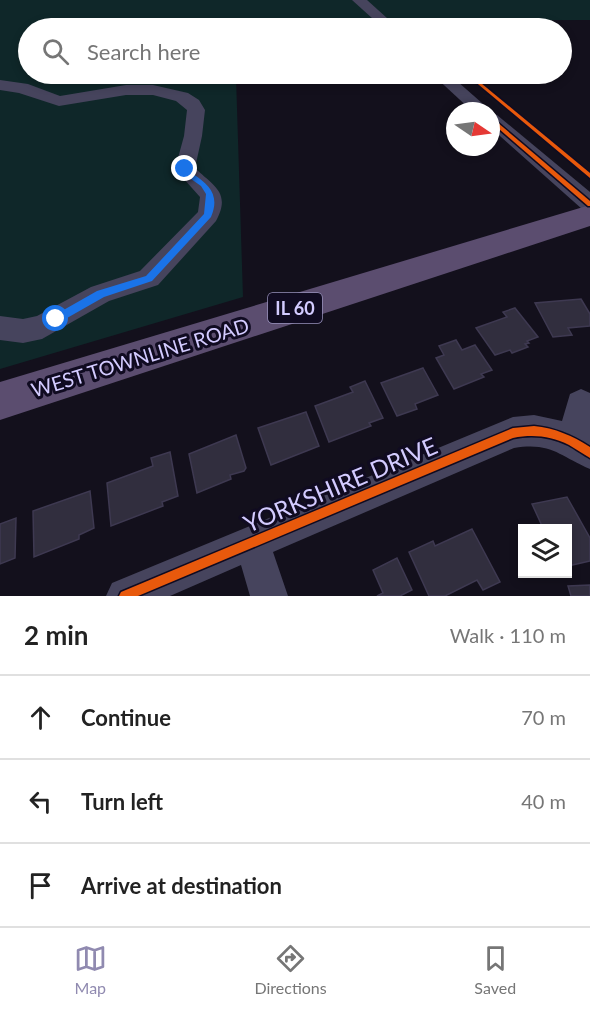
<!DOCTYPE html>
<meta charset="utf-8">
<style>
body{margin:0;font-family:Lato,sans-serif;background:#f6f6f6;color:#222}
.controls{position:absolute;right:18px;bottom:18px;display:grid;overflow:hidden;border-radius:0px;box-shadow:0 3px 9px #0003}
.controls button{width:54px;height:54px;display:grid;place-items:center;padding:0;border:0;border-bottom:2px solid #e0e0e0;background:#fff;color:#222;font:30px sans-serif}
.compass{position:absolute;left:446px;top:102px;width:54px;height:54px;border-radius:50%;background:#fff;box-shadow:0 3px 9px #0003;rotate:103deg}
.stop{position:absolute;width:18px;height:18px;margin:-14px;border:4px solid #1a73e8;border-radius:50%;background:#fff}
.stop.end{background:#1a73e8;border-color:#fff;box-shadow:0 2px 6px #0008}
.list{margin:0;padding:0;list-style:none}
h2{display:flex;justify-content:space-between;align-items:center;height:78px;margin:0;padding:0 24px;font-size:26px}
h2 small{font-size:20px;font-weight:400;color:#767676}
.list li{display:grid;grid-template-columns:39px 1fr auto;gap:18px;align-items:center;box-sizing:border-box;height:84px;padding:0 24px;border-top:2px solid #e0e0e0}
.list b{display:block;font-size:22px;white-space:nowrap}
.list em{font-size:20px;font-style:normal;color:#767676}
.icon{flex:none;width:33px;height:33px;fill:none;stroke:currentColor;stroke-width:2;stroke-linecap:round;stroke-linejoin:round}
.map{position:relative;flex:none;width:590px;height:596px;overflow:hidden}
.search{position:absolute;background:#fff;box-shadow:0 3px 9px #0003;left:18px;right:18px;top:18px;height:66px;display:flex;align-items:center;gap:15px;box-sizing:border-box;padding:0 21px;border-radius:33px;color:#767676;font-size:22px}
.sheet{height:330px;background:#fff}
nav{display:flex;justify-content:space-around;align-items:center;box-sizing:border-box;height:84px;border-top:2px solid #e0e0e0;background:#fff;font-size:16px;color:#767676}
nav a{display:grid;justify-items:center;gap:3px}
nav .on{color:#908ab0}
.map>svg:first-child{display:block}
.green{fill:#0f2729}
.building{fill:#312e3e;stroke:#3e3951;stroke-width:1.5}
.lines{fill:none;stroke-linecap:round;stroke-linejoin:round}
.minor{fill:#46445d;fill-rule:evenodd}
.major{fill:#5b4d6f;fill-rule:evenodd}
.cycleway-casing{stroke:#100b21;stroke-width:3}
.cycleway{fill:#e8590c;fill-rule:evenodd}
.route{fill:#1a73e8}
.labels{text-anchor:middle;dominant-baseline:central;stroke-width:6;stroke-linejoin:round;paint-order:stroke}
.shield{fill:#100b21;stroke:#9891bc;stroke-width:1.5}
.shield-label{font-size:18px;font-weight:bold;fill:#d3cbff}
.street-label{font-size:20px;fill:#d3cbff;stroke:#100b21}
.near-street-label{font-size:24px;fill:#d3cbff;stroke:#100b21}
</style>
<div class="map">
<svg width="590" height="596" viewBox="0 0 590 596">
<rect width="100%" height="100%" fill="#13101c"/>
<polygon class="green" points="0,0 590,0 590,20 346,21 331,28 28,28 28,74 241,74 236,77 243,297 0,369"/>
<g class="building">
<polygon points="581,299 590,314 590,326 568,328 572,335 553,337 535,303"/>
<polygon points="515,308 538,337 527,341 529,343 525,344 528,347 512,353 510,350 495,355 476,328 507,317 503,312"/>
<polygon points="456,340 462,350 475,345 492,370 481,374 484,377 454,389 436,358 444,355 439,346"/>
<polygon points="423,368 438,395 415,404 417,409 397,416 381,383"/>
<polygon points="365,381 383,418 369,423 371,426 329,442 315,406 353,392 350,387"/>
<polygon points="306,412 319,446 271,465 258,428"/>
<polygon points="236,435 246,468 244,471 230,475 231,479 197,493 189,454"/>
<polygon points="170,452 178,496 162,502 163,506 111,526 107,483 153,466 151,458"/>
<polygon points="90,491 94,528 79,535 79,539 34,557 33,511"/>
<polygon points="567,497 590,538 590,561 568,566 568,528 543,528 532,504"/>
<polygon points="16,518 15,558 0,564 0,524"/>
<polygon points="472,529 500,582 483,590 477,580 445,596 429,596 409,552 433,541 435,546"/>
<polygon points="397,558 412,590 400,596 377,596 383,593 373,570"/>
<polygon points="590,585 590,596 571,596 568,586"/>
</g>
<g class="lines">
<g class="minor">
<polygon points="352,0 367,0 398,28 383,28"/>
<polygon points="432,74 449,74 491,111 472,111"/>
<path d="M0,80L28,84L60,96L126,85H153L188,93L199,100L205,110L202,136L195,168C212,185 232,192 216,221L158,285L109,301L42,339L23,343L0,340V316L23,319L37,316L91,287L140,271L198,212L200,197L175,169L184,136L187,110L176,101L153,95H126L59,106L19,93L0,90Z"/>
<polygon points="491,114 497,115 590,192 590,212 582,209 491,128"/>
<path d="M581,389L590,393V469C559,456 552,442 514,448L273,552L288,596H250L241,565L170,596H106L112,583L513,417L534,415L562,421L570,394Z"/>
</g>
<polygon class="major" points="590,205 590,226 0,420 0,382"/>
<g class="cycleway-casing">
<g id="cycleway">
<polygon points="466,74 470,74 590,173 590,178"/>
<polygon points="491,117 590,201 590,206 588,206 491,122"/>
<path d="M534,426C555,428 573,436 590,447V458C583,454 576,449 569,445C551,436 533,434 513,438L138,596H119L121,592L513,428Z"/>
</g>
</g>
<use href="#cycleway" class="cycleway"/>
</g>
<path class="route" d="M182,167C189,167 188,170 193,174C210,185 220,196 211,217L152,281L104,297L60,322H53V316L97,291L146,276L204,214L206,194L201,186L184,174Z"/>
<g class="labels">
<rect class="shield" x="268" y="293" width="54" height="30" rx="4.5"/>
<g class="shield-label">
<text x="295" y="308">IL 60</text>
</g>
<g class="street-label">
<text transform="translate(140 357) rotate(-17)">WEST TOWNLINE ROAD</text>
</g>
<g class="near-street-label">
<text transform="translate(340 484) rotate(-23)">YORKSHIRE DRIVE</text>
</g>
</g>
</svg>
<div class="controls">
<button><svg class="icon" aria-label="layers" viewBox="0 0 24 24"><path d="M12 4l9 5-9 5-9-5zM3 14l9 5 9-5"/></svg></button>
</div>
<svg class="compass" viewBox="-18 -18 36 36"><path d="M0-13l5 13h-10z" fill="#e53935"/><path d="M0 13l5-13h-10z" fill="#767676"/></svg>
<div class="stop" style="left:56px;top:319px"></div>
<div class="stop end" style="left:185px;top:169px"></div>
<div class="search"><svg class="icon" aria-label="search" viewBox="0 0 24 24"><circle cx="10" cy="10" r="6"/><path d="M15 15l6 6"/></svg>Search here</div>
</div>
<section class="sheet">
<h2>2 min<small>Walk · 110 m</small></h2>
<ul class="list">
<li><svg class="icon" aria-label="ahead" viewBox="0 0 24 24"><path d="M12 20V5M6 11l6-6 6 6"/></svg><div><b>Continue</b></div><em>70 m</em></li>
<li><svg class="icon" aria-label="left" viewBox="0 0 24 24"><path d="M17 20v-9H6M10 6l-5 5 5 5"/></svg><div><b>Turn left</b></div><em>40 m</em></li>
<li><svg class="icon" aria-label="arrive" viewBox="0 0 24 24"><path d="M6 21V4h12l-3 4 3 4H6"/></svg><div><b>Arrive at destination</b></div></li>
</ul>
</section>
<nav>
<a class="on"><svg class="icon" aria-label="map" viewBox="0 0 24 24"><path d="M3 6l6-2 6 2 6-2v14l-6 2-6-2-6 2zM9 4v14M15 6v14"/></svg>Map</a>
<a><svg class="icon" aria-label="directions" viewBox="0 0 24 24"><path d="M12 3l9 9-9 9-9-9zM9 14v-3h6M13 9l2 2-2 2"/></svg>Directions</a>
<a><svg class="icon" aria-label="saved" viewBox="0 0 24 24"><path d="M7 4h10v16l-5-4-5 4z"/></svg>Saved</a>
</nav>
